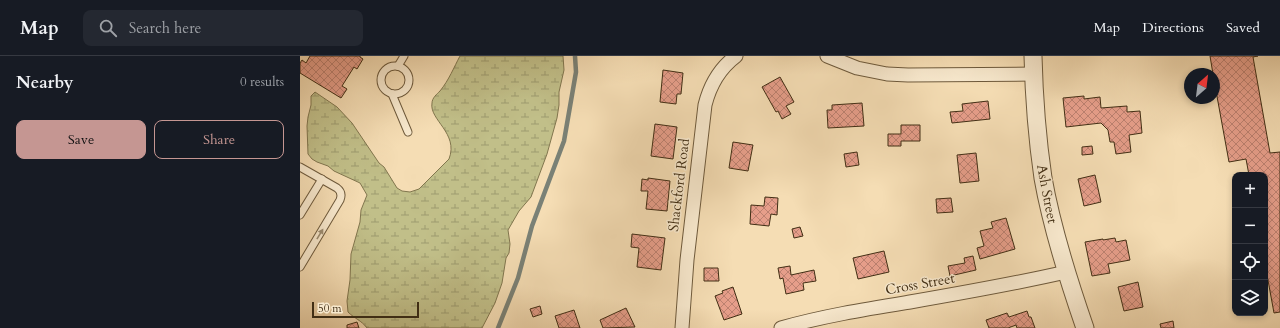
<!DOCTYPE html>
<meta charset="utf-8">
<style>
body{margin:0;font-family:Cardo,serif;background:#242831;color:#f1f3f6}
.controls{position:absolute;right:12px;bottom:12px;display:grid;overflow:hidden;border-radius:8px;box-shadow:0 2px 6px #0003}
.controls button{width:36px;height:36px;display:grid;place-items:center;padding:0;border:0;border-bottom:1px solid #363941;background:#171b24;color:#f1f3f6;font:20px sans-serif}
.compass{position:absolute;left:884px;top:12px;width:36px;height:36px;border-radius:50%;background:#171b24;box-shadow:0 2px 6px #0003;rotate:28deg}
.scale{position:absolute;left:12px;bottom:10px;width:107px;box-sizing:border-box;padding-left:4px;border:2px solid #412e14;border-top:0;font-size:11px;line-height:14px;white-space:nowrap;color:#412e14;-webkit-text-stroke:3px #f8e9ce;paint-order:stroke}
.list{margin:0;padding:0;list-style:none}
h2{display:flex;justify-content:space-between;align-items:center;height:52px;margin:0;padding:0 16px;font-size:17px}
h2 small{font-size:13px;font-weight:400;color:#9ea1a6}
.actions{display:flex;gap:8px;padding:12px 16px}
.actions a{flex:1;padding:9px 0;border:1px solid #c59692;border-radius:8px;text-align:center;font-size:14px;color:#c59692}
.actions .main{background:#c59692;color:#111}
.icon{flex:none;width:22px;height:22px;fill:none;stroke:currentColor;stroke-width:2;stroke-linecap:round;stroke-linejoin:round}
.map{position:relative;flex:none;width:980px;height:272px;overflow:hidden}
header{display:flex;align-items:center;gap:24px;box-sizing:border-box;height:56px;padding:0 20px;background:#171b24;border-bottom:1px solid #363941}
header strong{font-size:19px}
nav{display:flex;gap:22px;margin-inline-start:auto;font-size:14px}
.search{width:280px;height:36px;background:#242831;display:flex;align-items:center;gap:10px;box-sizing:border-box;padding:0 14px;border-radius:8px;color:#9ea1a6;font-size:15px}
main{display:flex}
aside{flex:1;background:#171b24}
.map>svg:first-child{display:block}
.wetland{fill:url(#wetland-marsh);stroke:#81764e}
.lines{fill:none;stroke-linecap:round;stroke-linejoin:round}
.stream{stroke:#7a8176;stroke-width:4.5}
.building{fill:url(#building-cross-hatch);stroke:#412e14}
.service-casing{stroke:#6e5a3c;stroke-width:9}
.minor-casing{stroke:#6e5a3c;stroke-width:15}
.tertiary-casing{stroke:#6e5a3c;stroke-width:19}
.service{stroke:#f8e9ce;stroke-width:7}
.minor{stroke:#f8e9ce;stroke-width:13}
.tertiary{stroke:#f8e9ce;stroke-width:17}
.oneway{fill:#9c8c71}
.labels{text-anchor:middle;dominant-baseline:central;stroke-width:3;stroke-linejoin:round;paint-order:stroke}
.street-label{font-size:14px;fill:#412e14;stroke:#f8e9ce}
</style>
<header>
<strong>Map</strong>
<div class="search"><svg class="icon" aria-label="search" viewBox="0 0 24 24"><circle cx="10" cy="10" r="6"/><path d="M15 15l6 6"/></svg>Search here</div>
<nav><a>Map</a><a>Directions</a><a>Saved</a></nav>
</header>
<main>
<aside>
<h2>Nearby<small>0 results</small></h2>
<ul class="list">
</ul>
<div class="actions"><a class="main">Save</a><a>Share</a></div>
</aside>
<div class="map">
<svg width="980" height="272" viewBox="0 0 980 272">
<defs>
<pattern id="wetland-marsh" width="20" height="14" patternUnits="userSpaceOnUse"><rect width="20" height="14" fill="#c1bf89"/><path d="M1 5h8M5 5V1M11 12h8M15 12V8" fill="none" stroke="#9e9c6f"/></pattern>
<pattern id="building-cross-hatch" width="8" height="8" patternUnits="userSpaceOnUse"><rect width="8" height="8" fill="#e69e8a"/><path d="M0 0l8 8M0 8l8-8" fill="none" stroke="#bc8170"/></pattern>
</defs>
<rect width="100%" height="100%" fill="#f5ddb4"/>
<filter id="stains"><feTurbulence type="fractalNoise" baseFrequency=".005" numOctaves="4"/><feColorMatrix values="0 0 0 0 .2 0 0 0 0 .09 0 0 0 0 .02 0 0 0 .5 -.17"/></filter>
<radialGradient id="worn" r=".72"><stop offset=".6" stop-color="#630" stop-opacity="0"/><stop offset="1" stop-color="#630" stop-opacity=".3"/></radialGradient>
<path class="wetland" d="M160,0H263L264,14L259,36V49L257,62L247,98L231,141L219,155L208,174L210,188L209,197L206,202L202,227L195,247L182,272H67C61,264 55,263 48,256L47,245L50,224L51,198L60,166L61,154L67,139L60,127L34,115L28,110L17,106L12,103L8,98L7,70L8,61L11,49V40L15,36L37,51L52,67L79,107L84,111L97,132L102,135L110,136L119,133L149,103C159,77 129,64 132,47C132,42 137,38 140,35C149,24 154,11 160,0Z"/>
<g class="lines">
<polyline class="stream" points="198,272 218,222 232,170 264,85 276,16 275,0"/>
</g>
<g class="building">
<polygon points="10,0 60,0 60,1 63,3 57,13 54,11 42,30 47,33 41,42 0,17 0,7 2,4 6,7"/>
<polygon points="910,0 958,0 953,1 970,97 980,96 980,256 974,257 965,208 965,119 949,119 946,103 929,106 914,24 914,18 913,18"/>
<polygon points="363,14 383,17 381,38 377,38 376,48 360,46"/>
<polygon points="480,21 494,46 486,50 491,58 482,63 478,55 476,56 462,31"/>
<polygon points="784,40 784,43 800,41 801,52 827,50 827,56 840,55 842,77 829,79 831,96 816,98 814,86 810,86 808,74 801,67 766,71 763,42"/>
<polygon points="688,45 690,63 652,67 650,56 663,55 662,48"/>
<polygon points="562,47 564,70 528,72 527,54 532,54 532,49"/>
<polygon points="355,68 377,71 373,103 351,100"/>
<polygon points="601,69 620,69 620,85 601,85 601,90 588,90 588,78 601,78"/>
<polygon points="433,86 453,89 448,115 429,112"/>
<polygon points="792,90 793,98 782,99 782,91"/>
<polygon points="557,96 559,109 546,111 544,98"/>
<polygon points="676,97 679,125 660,127 657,99"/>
<polygon points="795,119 801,146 784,150 778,123"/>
<polygon points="348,122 370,125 367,155 346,153 348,135 341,135 342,123 348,124"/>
<polygon points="465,141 478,142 477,159 471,158 469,170 450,168 451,149 464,150"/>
<polygon points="651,142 653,156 637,157 636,143"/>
<polygon points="706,162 715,193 680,203 677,192 684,190 680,175 693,172 691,166"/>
<polygon points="500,171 503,180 494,182 492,173"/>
<polygon points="332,178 365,182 361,214 337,211 339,192 331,191"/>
<polygon points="815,182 816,186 826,184 830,204 808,208 810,217 792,220 785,186 803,183 803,184"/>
<polygon points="584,195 589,216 558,223 553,202"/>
<polygon points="673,200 676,214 650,220 648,210 665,207 664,202"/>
<polygon points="490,210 491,219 514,214 516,225 503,227 504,234 486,238 483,222 480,223 478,212"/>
<polygon points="404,212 418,212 419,225 404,225"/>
<polygon points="838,226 843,251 824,255 818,231"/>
<polygon points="433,231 442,258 424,264 415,240 423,237 422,235"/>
<polygon points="240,250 242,258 233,261 230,253"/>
<polygon points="326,252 335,271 303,272 300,264"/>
<polygon points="274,254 280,272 259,272 255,260"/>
<polygon points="727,255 729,261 731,261 735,272 717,272 716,269 708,272 689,272 686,264 707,257 709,261"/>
<polygon points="873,265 874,272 861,272 860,268"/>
<polygon points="57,266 59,272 47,272 47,269"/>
</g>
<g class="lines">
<g class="service-casing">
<g id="service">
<circle cx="95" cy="24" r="14"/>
<polyline points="98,10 104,0"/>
<polyline points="92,38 108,76"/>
<path d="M0,111L37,132C41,135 42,139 40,144L0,211"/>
<polyline points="0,159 22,123"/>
</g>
</g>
<g class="minor-casing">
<g id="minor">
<polyline points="527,0 557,12 587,18 608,19 734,18"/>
<path d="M382,272L387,204L405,49C410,29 420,12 436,0"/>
<path d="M481,272C523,260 567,253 610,246C662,237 714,228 766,216"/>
</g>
</g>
<g class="tertiary-casing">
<path id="tertiary" d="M733,0C734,41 737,81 743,122C752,173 768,223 785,272"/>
</g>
<use href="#service" class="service"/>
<use href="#minor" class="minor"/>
<use href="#tertiary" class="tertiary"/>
</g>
<defs><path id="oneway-solid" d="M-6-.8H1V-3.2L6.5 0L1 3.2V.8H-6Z"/></defs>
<use class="oneway" href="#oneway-solid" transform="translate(20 178) rotate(-59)"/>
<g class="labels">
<g class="street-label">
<text transform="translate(379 129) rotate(-83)">Shackford Road</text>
<text transform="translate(747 138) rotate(79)">Ash Street</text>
<text transform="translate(620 228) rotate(-10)">Cross Street</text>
</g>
</g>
<rect width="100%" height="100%" filter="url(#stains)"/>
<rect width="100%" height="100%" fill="url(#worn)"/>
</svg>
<div class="controls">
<button>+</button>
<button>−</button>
<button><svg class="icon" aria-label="locate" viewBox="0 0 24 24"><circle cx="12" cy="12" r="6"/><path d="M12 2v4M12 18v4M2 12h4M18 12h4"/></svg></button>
<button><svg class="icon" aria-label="layers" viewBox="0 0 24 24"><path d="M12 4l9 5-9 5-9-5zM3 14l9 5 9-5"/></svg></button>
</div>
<svg class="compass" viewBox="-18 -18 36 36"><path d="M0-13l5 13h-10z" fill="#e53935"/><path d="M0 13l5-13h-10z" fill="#9ea1a6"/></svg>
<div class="scale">50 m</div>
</div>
</main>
